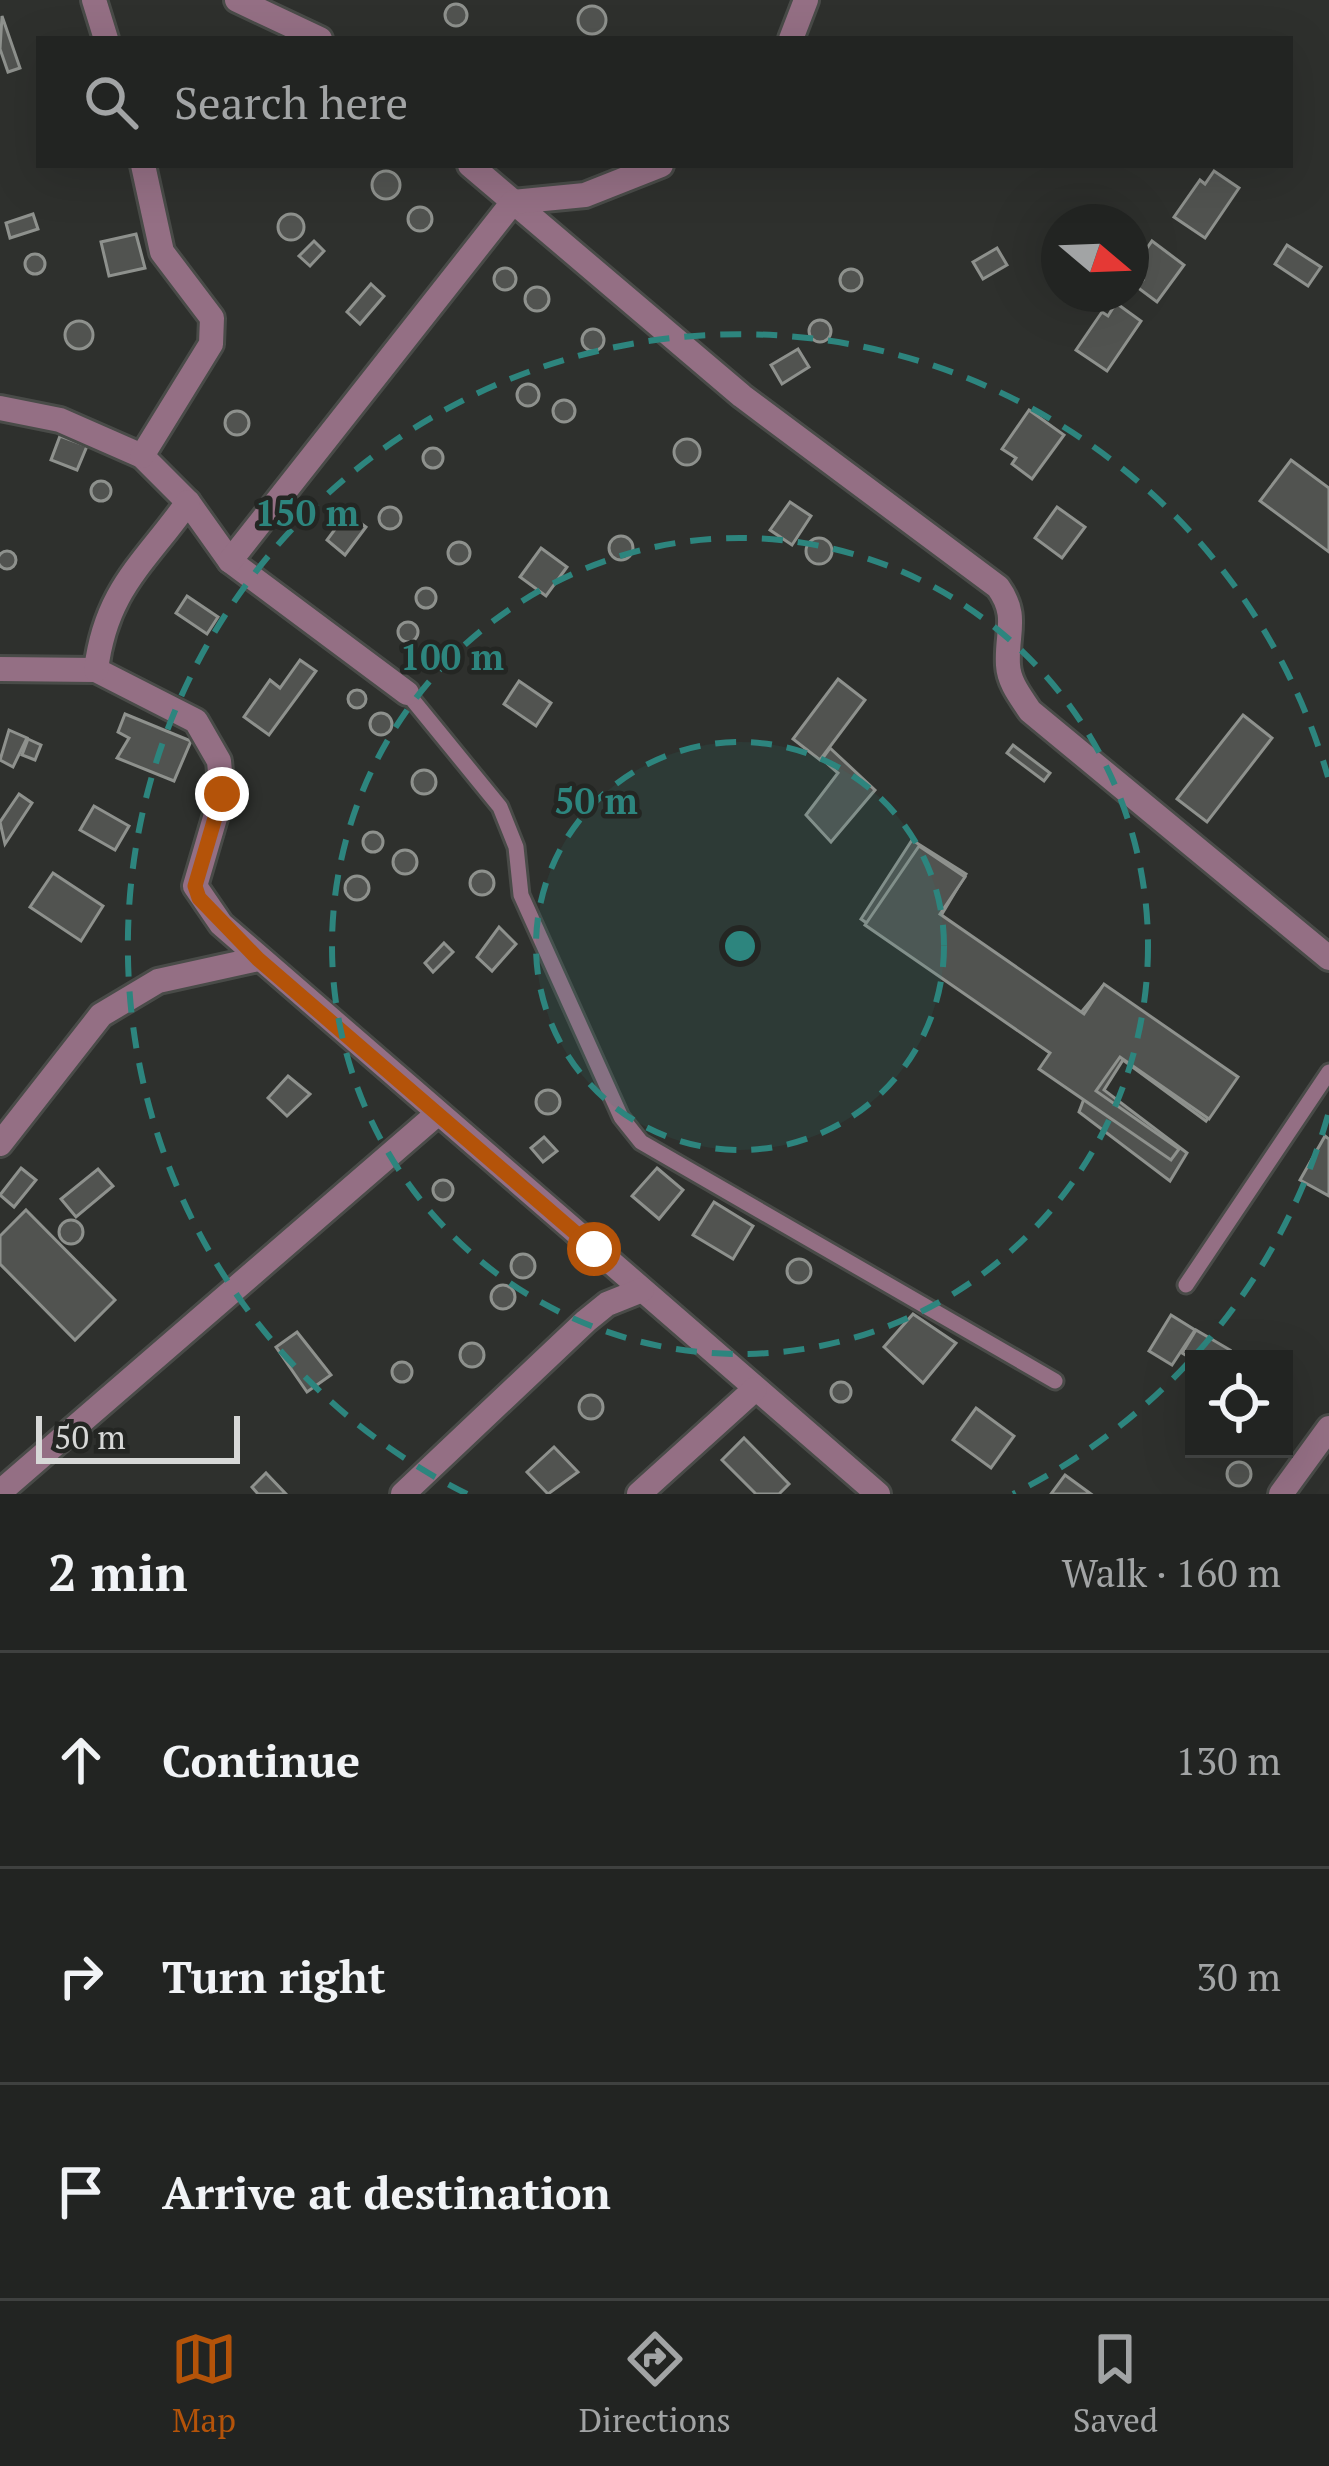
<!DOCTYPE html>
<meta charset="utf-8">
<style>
body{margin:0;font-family:"PT Serif",serif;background:#2e302f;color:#f1f3f6}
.controls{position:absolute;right:36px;bottom:36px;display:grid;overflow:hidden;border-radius:0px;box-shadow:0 12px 48px #0002}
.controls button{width:108px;height:108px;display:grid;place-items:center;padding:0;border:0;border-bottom:3px solid #3f4140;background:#222422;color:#f1f3f6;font:60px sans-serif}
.compass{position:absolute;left:1041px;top:204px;width:108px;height:108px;border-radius:50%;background:#222422;box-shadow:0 12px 48px #0002;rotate:109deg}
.scale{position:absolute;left:36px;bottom:30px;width:204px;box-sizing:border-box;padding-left:12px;border:6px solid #d7d8d7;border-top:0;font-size:33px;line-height:42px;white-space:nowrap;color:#d7d8d7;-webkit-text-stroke:9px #242623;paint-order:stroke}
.stop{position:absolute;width:36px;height:36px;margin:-27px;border:9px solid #b45309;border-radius:50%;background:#fff}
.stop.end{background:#b45309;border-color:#fff;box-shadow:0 3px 12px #0008}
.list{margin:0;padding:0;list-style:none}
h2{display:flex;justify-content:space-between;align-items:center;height:156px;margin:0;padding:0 48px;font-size:51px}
h2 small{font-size:39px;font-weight:400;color:#a2a4a5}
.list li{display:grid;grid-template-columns:78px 1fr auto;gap:36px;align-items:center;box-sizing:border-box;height:216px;padding:0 48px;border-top:3px solid #3f4140}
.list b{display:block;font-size:45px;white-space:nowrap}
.list em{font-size:39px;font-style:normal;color:#a2a4a5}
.icon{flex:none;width:66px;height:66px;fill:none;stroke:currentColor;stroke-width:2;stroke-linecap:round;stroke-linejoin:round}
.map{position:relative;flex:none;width:1329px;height:1494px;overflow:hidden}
.search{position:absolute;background:#222422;box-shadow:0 12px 48px #0002;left:36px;right:36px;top:36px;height:132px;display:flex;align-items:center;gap:30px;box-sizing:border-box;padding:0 42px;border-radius:0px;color:#a2a4a5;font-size:45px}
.sheet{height:804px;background:#222422}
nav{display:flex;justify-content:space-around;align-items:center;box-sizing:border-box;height:168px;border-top:3px solid #3f4140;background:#222422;font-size:33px;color:#a2a4a5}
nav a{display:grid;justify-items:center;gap:6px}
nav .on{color:#b45309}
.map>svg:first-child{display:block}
.building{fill:#515350;stroke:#8e918d;stroke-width:3}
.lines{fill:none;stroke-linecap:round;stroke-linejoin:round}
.lane-casing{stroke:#494b48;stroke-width:21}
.street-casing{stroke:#494b48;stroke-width:30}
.lane{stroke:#946f84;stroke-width:15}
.street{stroke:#946f84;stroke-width:24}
.route{stroke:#b45309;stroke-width:15}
.ring{fill:none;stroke:#2d857e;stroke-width:6;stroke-dasharray:21 15}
.centre{fill:#2d857e;stroke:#242623;stroke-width:6}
.ring-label{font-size:36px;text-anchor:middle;font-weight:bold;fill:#2d857e;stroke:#242623;stroke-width:9;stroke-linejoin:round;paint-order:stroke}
</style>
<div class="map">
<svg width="1329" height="1494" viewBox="0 0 1329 1494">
<rect width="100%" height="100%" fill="#2e302d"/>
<g class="building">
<circle cx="456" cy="15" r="11"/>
<circle cx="592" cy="20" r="14"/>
<polygon points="2,16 20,68 8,72 0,49"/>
<polygon points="1214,171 1239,188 1205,238 1174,217 1200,180 1205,184"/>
<circle cx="386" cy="185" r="14"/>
<circle cx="420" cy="219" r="12"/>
<circle cx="291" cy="227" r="13"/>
<polygon points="33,214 38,229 10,238 6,223"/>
<polygon points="136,234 145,268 109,276 101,242"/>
<polygon points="314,241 324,251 310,266 299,256"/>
<polygon points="1152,241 1184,265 1157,302 1137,287 1143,280 1131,271"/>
<polygon points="1287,245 1321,267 1308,286 1275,264"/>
<polygon points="997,248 1007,265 983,279 973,262"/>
<circle cx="35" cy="264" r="10"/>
<circle cx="505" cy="279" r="11"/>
<circle cx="851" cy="280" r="11"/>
<polygon points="371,284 384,296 360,324 347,312"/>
<circle cx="537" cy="299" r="12"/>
<polygon points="1116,303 1141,321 1107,371 1076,350 1102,312 1108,316"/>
<circle cx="820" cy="331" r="11"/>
<circle cx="79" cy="335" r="14"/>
<circle cx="593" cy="340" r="11"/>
<polygon points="798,349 809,367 782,384 771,365"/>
<circle cx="528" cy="395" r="11"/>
<circle cx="564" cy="411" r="11"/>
<polygon points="1029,410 1064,435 1032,479 1012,464 1016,458 1002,449"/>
<circle cx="237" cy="423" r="12"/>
<polygon points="60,436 87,446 77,470 51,460"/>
<circle cx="687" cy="452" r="13"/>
<circle cx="433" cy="458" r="10"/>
<polygon points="1291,460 1329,488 1329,552 1260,501"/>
<circle cx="101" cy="491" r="10"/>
<polygon points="790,502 811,516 792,545 770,530"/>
<circle cx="390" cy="518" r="11"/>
<polygon points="1057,507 1085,527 1062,558 1035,538"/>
<polygon points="347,513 366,527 345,555 327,540"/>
<circle cx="621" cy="548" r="12"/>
<circle cx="819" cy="551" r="13"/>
<circle cx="459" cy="553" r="11"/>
<polygon points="541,548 567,567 546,596 520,577"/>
<circle cx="7" cy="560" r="9"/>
<circle cx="426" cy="598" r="10"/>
<polygon points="187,596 218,617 207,634 176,613"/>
<circle cx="408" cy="632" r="10"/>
<polygon points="300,660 316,671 269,735 244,717 270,680 280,688"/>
<polygon points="838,679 865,700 820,760 793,739"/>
<polygon points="519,681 551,703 536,726 504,704"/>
<circle cx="357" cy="699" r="9"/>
<circle cx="381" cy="724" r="11"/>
<polygon points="125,714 191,741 174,781 117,758 129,738 118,732"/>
<polygon points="1243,715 1272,738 1207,822 1177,799"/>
<polygon points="9,730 27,738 13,767 0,760"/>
<polygon points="28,739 41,745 35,760 22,755"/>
<polygon points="1013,745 1050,773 1044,781 1007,753"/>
<polygon points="830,748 875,790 831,842 806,815 838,773 822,759"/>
<circle cx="424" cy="782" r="12"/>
<polygon points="19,794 32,803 5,844 0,822"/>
<polygon points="94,806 129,826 115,850 80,830"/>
<circle cx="373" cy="842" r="10"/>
<polygon points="912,840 966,874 939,919 1079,1015 1102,987 1230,1083 1206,1121 1123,1060 1104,1090 1187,1153 1170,1181 1079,1112 1085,1096 1047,1069 1052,1054 861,919"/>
<polygon points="919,846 965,877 940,914 1084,1014 1104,984 1238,1077 1209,1119 1120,1057 1096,1091 1179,1149 1171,1160 1039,1069 1050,1053 865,925"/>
<circle cx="405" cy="862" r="12"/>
<circle cx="482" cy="883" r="12"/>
<polygon points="53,873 103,906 81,941 30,907"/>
<circle cx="357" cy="888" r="12"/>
<polygon points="499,927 516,944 492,971 477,957"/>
<polygon points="444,943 453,952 433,972 425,963"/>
<polygon points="288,1076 310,1094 287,1116 268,1098"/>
<circle cx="548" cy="1102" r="12"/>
<polygon points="1325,1136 1329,1139 1329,1196 1300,1180"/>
<polygon points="544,1137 557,1151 543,1162 531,1148"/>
<polygon points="21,1168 36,1180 14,1207 0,1195"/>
<polygon points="657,1168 683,1190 659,1219 632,1196"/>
<polygon points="98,1169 113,1186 76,1217 61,1199"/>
<circle cx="443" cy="1190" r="10"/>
<polygon points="714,1202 753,1226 733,1259 693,1235"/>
<polygon points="26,1210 115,1300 75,1340 0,1264 0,1236"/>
<circle cx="71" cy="1232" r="12"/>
<circle cx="523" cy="1266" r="12"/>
<circle cx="799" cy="1271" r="12"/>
<circle cx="503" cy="1297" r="12"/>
<polygon points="913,1314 956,1343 923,1383 884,1347"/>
<polygon points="1171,1315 1195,1330 1172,1365 1149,1351"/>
<polygon points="1196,1330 1230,1350 1225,1359 1194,1360 1182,1353"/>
<polygon points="297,1332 331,1375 307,1392 276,1347"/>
<circle cx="472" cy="1355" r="12"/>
<circle cx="402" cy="1372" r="10"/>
<circle cx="841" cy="1392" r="10"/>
<circle cx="591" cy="1407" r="12"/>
<polygon points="976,1408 1014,1436 991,1468 953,1440"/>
<polygon points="744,1438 789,1484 779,1494 756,1494 722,1460"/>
<polygon points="554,1447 578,1472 548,1494 527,1472"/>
<circle cx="1239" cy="1474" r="12"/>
<polygon points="266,1473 286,1494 258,1494 252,1487"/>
<polygon points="1065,1475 1091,1494 1051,1494"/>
</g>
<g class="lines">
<g class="lane-casing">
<g id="lane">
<polyline points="407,693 500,807 516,847 521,895 621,1117 641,1142 1055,1381"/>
<polyline points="1186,1285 1329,1072"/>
</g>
</g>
<g class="street-casing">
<g id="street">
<polyline points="94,0 106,39"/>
<polyline points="237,0 320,39"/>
<polyline points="791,39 806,0"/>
<path d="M470,165L742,396L998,587C1019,616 1006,633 1008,665C1009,683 1021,697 1030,711L1329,958"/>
<polyline points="0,408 60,420 142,456 188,502 230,561 407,693"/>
<polyline points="142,456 211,344 212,318 162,252 143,165"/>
<polyline points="230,561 513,202 585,195 661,165"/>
<polyline points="0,669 96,670 196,721 219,761 222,794 195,886 221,924 878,1494"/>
<path d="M96,670C106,589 144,564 188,502"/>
<polyline points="0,1144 101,1015 158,981 258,959"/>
<polyline points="0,1492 437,1114"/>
<polyline points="403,1494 586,1321 607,1304 642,1290"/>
<polyline points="639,1494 755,1389"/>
<polyline points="1281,1494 1329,1428"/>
</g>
</g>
<use href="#lane" class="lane"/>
<use href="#street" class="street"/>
</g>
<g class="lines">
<polyline class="route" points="222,794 195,886 199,898 258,959 594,1249"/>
</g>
<circle cx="740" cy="946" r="204" fill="#2d857e" fill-opacity=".12"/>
<g class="ring">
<circle cx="740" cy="946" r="204"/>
<circle cx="740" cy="946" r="408"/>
<path d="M1328 1115A612 612 0 0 1 1013 1494M467 1494A612 612 0 1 1 1328 777"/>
</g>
<circle cx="740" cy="946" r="18" class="centre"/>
<g class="ring-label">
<text x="307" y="526">150 m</text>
<text x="452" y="670">100 m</text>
<text x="596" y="814">50 m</text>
</g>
</svg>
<div class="controls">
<button><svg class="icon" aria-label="locate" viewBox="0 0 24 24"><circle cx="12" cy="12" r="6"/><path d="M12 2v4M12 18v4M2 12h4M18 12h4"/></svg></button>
</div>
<svg class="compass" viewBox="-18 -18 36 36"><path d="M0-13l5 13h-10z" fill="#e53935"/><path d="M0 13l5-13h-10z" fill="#a2a4a5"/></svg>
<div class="scale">50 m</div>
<div class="stop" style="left:594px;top:1249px"></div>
<div class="stop end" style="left:222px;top:794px"></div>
<div class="search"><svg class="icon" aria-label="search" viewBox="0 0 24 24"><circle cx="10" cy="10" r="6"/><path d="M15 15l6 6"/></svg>Search here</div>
</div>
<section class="sheet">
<h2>2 min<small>Walk · 160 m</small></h2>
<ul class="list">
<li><svg class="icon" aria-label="ahead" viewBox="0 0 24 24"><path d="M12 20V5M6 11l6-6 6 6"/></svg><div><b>Continue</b></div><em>130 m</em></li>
<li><svg class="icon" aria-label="right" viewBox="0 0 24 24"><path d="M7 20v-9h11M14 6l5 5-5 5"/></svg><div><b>Turn right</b></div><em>30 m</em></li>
<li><svg class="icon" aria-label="arrive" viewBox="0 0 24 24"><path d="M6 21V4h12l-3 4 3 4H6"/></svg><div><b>Arrive at destination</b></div></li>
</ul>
</section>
<nav>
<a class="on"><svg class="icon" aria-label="map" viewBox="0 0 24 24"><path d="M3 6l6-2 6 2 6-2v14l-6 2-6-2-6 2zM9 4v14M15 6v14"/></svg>Map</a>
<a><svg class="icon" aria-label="directions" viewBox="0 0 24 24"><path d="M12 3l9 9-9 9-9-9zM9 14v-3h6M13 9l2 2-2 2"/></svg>Directions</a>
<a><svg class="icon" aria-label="saved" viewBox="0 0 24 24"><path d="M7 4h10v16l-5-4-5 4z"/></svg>Saved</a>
</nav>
